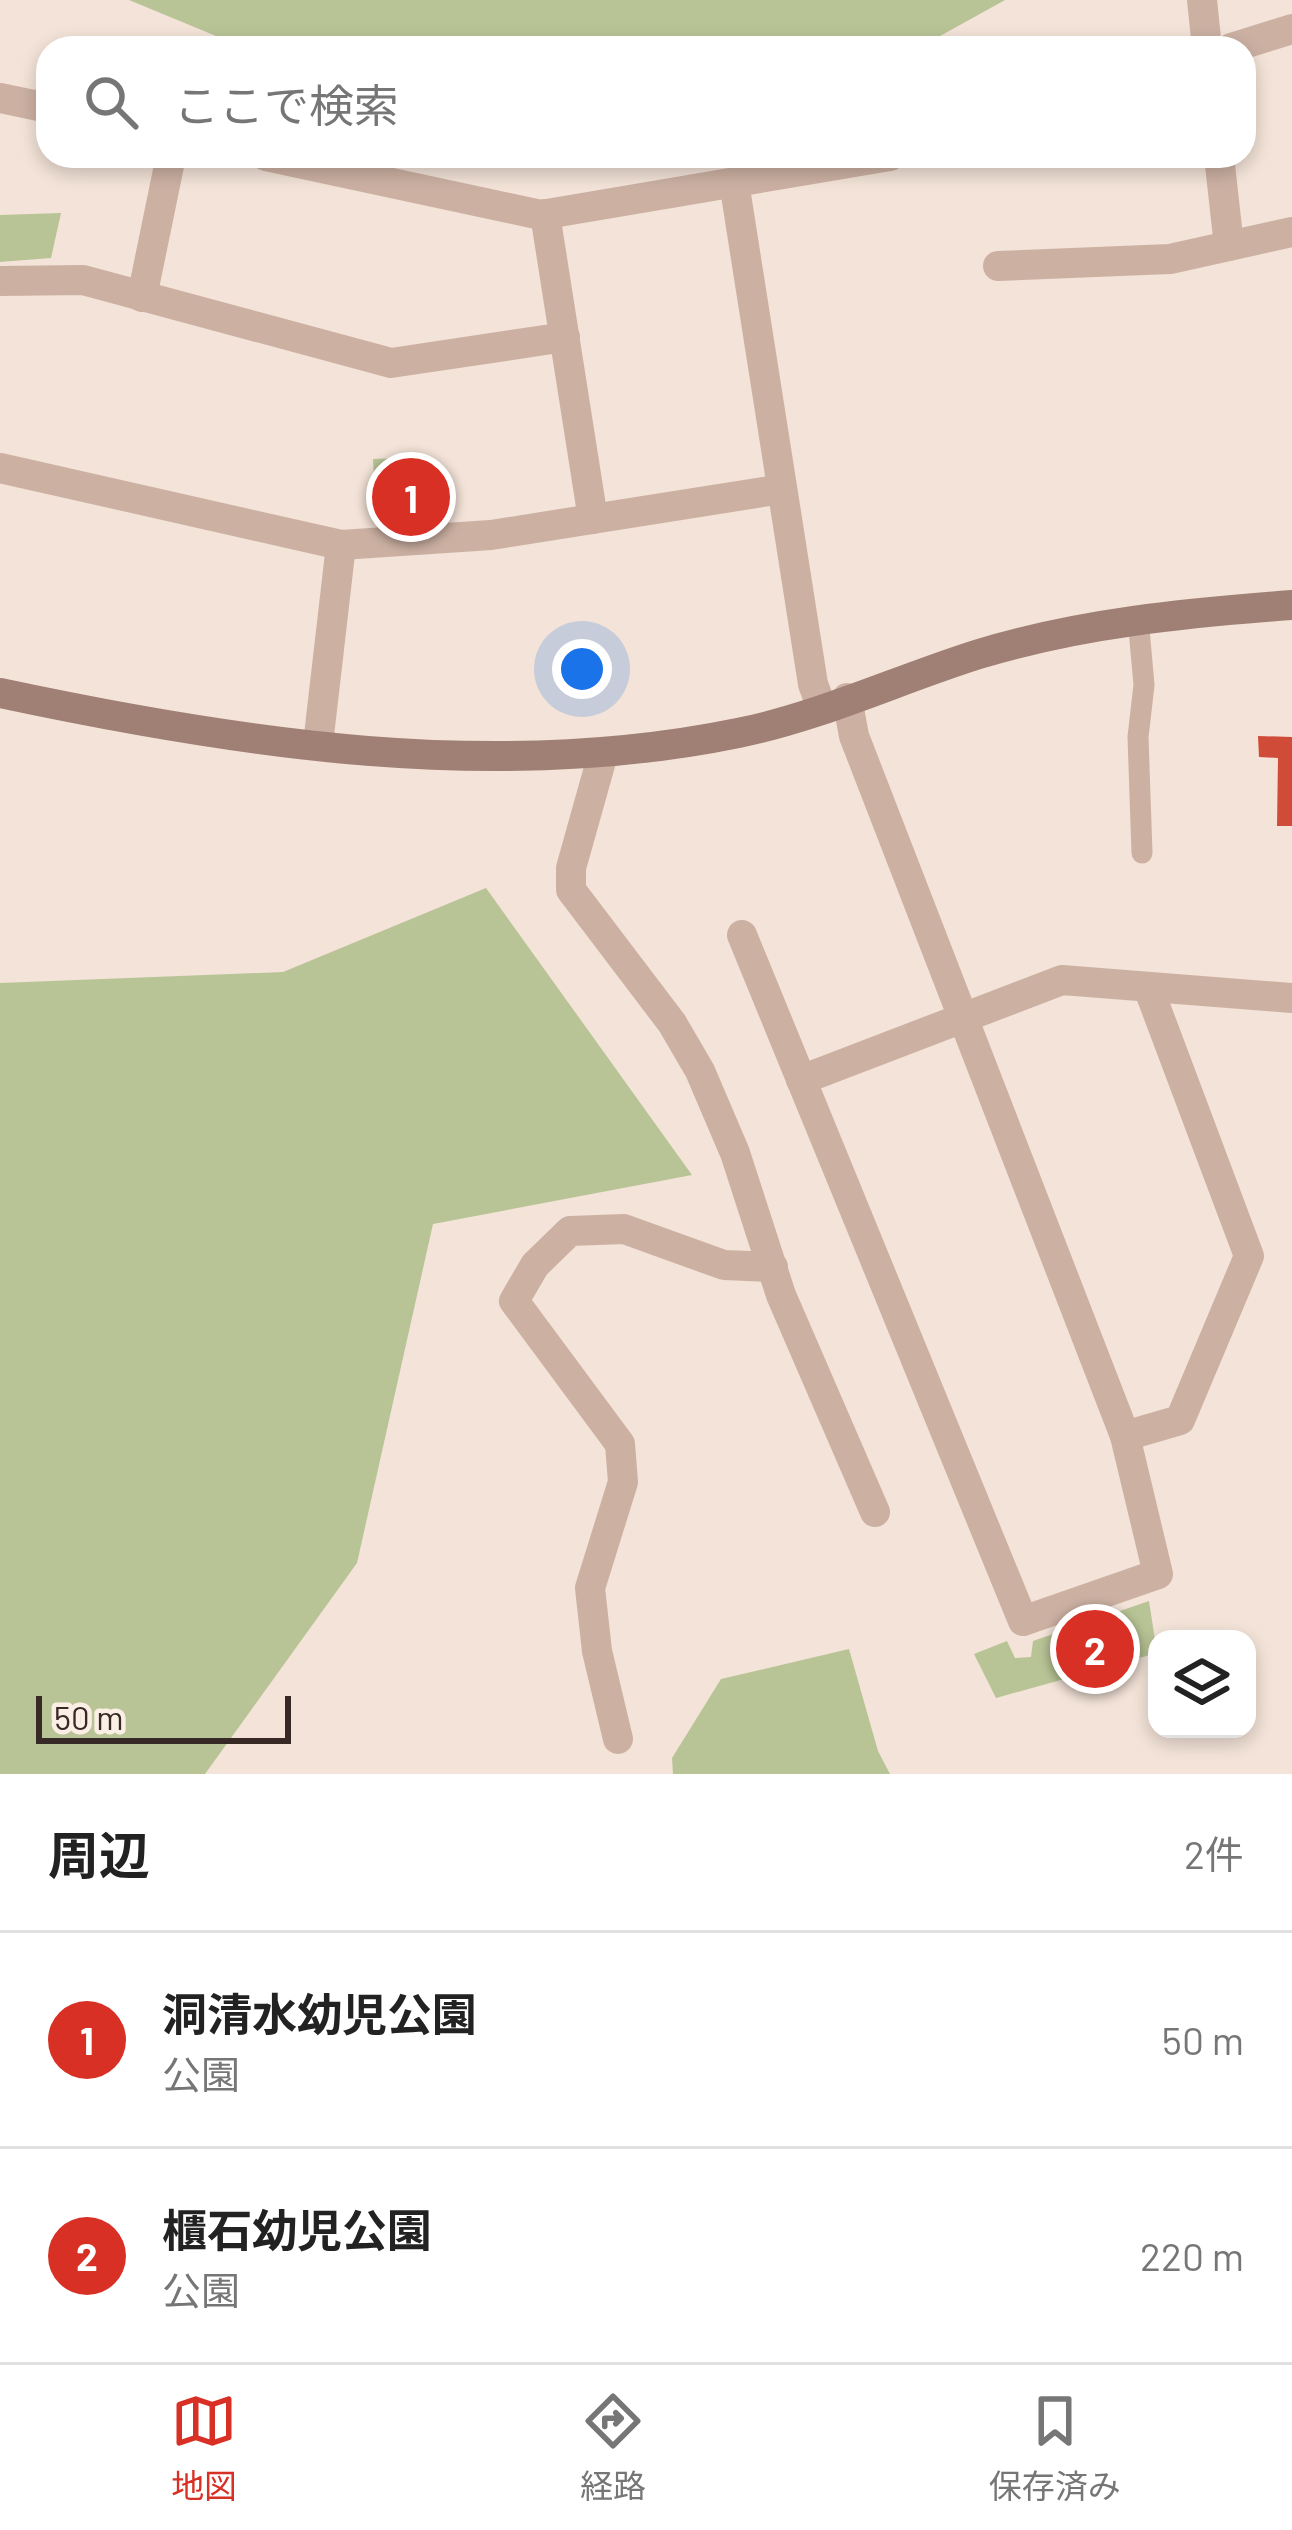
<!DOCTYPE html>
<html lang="ja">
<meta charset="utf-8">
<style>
body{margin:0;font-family:Barlow,"Noto Sans JP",sans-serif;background:#f6f6f6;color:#222}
.controls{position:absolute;right:36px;bottom:36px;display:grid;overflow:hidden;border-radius:24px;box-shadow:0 6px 18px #0003}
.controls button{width:108px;height:108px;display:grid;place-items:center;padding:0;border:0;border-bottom:3px solid #e0e0e0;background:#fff;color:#222;font:60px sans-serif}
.scale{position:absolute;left:36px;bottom:30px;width:255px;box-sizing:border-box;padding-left:12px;border:6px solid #372925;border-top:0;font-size:33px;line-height:42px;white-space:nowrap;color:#372925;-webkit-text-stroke:9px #fbeee4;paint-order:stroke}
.you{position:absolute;left:582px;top:669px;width:42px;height:42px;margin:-30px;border:9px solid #fff;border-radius:50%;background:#1a73e8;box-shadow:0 0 0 18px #1a73e833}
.badge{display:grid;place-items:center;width:78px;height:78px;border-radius:50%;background:#d93025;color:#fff;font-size:39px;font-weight:700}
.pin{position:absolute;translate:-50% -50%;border:6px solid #fff;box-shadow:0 3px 12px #0006}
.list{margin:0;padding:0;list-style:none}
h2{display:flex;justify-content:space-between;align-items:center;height:156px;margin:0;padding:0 48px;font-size:51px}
h2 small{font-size:39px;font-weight:400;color:#767676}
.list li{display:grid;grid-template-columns:78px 1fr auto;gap:36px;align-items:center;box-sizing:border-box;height:216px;padding:0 48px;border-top:3px solid #e0e0e0}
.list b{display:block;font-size:45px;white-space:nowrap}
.list p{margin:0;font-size:39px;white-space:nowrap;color:#767676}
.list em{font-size:39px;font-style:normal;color:#767676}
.icon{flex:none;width:66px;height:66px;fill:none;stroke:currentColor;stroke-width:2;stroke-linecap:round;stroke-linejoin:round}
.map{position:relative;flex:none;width:1292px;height:1774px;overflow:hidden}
.search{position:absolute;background:#fff;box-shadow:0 6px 18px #0003;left:36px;right:36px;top:36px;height:132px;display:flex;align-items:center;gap:30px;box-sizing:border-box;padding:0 42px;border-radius:36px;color:#767676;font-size:45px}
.sheet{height:588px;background:#fff}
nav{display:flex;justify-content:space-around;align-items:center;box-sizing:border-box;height:168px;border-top:3px solid #e0e0e0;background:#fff;font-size:33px;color:#767676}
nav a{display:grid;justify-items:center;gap:6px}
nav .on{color:#d93025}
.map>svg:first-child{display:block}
.green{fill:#b9c496}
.building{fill:#d14c38}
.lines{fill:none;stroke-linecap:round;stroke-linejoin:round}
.lane{stroke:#ccb1a3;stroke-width:21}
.street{stroke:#ccb1a3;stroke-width:30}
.secondary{stroke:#a07f74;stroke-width:30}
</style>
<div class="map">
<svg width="1292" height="1774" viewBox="0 0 1292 1774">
<rect width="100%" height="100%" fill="#f3e3d8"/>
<g class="green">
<polygon points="129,0 1005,0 931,41 845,48 245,48"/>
<polygon points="61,213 51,258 0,262 0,215"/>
<polygon points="428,457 447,477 448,518 376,519 373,459"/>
<polygon points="486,888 692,1175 433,1224 357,1563 205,1774 0,1774 0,983 283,972"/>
<polygon points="1149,1601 1157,1653 996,1698 974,1654 1007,1641 1015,1658 1031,1657 1033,1641"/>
<polygon points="849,1649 878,1751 890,1774 673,1774 672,1758 721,1679"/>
</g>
<polygon class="building" points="1258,736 1292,737 1292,826 1277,826 1278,758 1259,757"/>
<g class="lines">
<polyline class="lane" points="1138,618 1144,685 1138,737 1142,853"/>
<g class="street">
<polyline points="1202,0 1207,48"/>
<polyline points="1231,48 1292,29"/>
<polyline points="0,98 48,108"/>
<polyline points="266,156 541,215 890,156"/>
<polyline points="1219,156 1229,246"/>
<polyline points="734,182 813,684 821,706"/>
<polyline points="545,214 593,519"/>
<polyline points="998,266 1170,259 1292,232"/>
<polyline points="0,281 83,280 391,363 565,337"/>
<polyline points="142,297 171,156"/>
<polyline points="0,468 341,545 491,535 782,489"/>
<polyline points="318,744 341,545"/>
<polyline points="603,754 571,868 571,890 672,1023 700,1071 735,1153 781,1295 875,1512"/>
<polyline points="742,935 1023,1621 1158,1574 1125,1436 854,736 847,698"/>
<polyline points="801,1080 1062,980 1292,998"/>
<polyline points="1125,1436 1180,1420 1249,1256 1148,987"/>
<polyline points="618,1739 597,1651 590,1588 623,1482 620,1444 514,1301 535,1265 570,1231 624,1229 724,1265 773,1267"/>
</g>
<path class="secondary" d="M0,693C239,744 495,783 738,733C819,717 899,679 979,654C1081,623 1186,613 1292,605"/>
</g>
</svg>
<div class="controls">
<button><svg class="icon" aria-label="layers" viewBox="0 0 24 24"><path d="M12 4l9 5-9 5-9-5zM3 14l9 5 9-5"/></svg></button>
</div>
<div class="scale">50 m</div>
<div class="you"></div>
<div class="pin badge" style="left:411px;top:497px">1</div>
<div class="pin badge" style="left:1095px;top:1649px">2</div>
<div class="search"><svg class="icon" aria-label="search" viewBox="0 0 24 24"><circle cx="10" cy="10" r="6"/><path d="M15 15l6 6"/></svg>ここで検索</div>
</div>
<section class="sheet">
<h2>周辺<small>2件</small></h2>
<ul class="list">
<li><span class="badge">1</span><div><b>洞清水幼児公園</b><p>公園</p></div><em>50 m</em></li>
<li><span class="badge">2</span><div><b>櫃石幼児公園</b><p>公園</p></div><em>220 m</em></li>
</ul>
</section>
<nav>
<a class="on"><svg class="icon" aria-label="map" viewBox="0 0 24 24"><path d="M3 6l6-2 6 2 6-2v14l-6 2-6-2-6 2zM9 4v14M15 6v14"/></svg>地図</a>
<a><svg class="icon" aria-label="directions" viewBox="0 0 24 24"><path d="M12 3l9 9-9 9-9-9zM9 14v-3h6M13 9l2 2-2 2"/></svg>経路</a>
<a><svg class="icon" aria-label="saved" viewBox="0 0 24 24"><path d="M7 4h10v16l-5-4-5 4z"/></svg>保存済み</a>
</nav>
